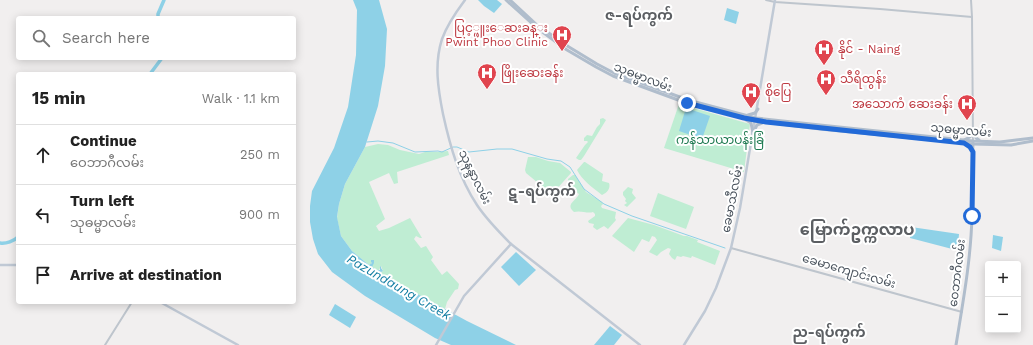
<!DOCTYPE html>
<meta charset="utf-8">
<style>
body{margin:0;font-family:"Work Sans","Noto Sans Myanmar",sans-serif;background:#f2f2f2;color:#222}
.controls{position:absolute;right:12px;bottom:12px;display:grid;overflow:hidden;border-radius:4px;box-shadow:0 2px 10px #0003}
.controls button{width:36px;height:36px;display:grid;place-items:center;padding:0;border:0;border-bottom:1px solid #e0e0e0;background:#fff;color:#222;font:20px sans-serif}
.stop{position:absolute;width:12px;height:12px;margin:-9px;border:3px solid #226ad8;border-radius:50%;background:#fff}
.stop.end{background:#226ad8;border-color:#fff;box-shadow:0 1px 4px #0008}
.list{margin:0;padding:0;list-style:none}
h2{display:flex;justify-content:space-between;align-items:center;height:52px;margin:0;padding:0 16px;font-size:17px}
h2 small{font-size:13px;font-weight:400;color:#767676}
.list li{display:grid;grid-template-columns:26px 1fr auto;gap:12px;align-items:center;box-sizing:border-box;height:60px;padding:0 16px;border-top:1px solid #e0e0e0}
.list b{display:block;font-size:15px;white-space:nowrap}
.list p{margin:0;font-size:13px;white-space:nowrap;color:#767676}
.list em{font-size:13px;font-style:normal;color:#767676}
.icon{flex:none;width:22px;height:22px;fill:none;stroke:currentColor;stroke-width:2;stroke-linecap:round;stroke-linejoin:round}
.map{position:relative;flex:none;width:1033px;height:345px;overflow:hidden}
.search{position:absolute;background:#fff;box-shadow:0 2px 10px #0003;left:16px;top:16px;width:280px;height:44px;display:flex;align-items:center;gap:10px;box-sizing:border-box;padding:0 14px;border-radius:4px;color:#767676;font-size:15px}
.panel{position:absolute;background:#fff;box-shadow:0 2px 10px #0003;left:16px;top:72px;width:280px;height:232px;border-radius:4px}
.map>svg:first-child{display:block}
.green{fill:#bfedd3}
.water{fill:#8ed1e7}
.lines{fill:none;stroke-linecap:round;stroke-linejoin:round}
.stream{stroke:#8ed1e7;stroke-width:1}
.river{stroke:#8ed1e7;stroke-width:3.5}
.tertiary{stroke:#bec5cd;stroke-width:2}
.secondary{stroke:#c0c9d5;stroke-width:2.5}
.primary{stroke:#b0bdcc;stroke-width:3}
.route{stroke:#226ad8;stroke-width:5}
.labels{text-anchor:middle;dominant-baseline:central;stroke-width:4;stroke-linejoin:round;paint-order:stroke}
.health-label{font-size:12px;fill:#be3a42;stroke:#fff;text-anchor:start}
.street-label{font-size:12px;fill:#48515b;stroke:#fff}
.park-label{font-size:12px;fill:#1c794f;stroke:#fff}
.water-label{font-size:13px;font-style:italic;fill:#137ea3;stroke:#fff}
.quarter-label{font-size:14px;font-weight:bold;fill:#5c5f63;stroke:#fff}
.district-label{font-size:16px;font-weight:bold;fill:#5c5f63;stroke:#fff}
</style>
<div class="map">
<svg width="1033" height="345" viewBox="0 0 1033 345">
<rect width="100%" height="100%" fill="#f1efef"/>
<g class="green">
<polygon points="679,104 750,124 744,172 664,148"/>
<polygon points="603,118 606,120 584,156 581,160 579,160 576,158 585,145 588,142 587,141 584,141 584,138 587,135 592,136 597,127 600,124 600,119"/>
<polygon points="378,144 388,145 400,150 419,154 425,152 438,152 448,151 449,155 397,172 398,183 394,184 389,173 369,182 385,219 376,226 379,231 389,228 410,218 422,238 420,238 416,236 414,239 421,248 426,246 433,257 431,260 442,275 447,271 459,284 458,289 455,290 447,302 445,309 379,273 383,271 381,266 379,270 377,270 371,267 373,260 371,264 369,265 352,251 341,236 337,218 339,204 345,184 365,147"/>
<polygon points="528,157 536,157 548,161 560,163 571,172 571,173 555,191 553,190 549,192 526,173 525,170"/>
<path d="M584,162H585L603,174L602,181L609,183C611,188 607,193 602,195C593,188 582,180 577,170Z"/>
<path d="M573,175H575L586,192L602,202L603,204L601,206L602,208L616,212L615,218L616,220L608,229L604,226L597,230L593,227L594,224L589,223L588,221L595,216V214L593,212C587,214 581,210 574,212C565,204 576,201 579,194L576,192L570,198L569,195L571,190H568L565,195H563L559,193L568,184V179Z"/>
<polygon points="628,187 633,189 632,193 636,198 627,207 624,205 627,203 625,201 626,199 623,195 623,192"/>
<polygon points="658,193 694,207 686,229 650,216"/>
<polygon points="628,218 654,225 684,236 687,236 698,240 697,242 720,251 715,265 692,256 691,258 683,256 681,257 677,256 675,260 672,258 669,254 671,249 668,248 661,252 657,256 649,252 657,240 655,237 652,236 649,242 642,239 634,252 612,236"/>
</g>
<g class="water">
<polygon points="353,0 379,0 387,29 385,66 378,106 365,147 345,184 339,204 337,217 341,236 352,251 369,265 372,263 371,262 371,260 374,260 374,263 372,267 377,270 380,270 380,267 381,266 381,268 383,271 379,273 467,321 516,345 451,345 435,338 365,296 332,272 318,254 313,239 310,222 310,206 312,191 334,148 348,107 356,55 357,10"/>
<polygon points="478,0 497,0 502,4 494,13 484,6"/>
<polygon points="727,8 739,12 736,24 724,20"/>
<polygon points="686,108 710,116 702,139 679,131"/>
<polygon points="911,227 959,234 958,245 956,250 910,238"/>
<polygon points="993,235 1003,237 1001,251 992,248"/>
<polygon points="516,252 536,270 519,286 501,267"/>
<polygon points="335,304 356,317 350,328 329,315"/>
<polygon points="610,326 622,335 614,345 594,345"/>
</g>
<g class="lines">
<polyline class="stream" points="367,142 378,141 393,143 415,152 438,151 442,152 453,147 457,147 469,152 497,149 512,149 547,159 561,161 570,167 584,189 604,204 632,216 725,248"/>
<g class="river">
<polyline points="158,18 158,14 164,0"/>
<polyline points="150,74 162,58"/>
<path d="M0,243C6,244 14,241 18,237"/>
</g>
<g class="tertiary">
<polyline points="766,0 775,2 880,9 972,17"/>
<polyline points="971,0 972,17 973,141"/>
<polyline points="731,248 962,312"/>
<polyline points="105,345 132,302"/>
</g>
<g class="secondary">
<path d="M465,0C456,12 447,25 442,39C434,64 438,89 443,114C450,146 459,178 477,205C487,220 499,232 511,244L640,345"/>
<polyline points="0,265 18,265"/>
<polyline points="160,302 238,345"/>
<polyline points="436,345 464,296 511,244"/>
<polyline points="684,345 705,311 716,288 731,248 740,208 775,0"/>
</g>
<g class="primary">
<polyline points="506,0 537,28 567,50 596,67 613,76 689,104 755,121 820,129 973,144 1011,145 1033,141"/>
<polyline points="510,0 537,25 569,47 597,64 614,73 688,100 756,118 820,125 973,141 1000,142 1033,138"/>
<polyline points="748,115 755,113 758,109"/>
<polyline points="746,120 751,123 753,133"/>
<polyline points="972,131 976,138 979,140"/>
<polyline points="753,133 757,125 762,123"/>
<polyline points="964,140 970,137 972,131"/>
<path d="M956,345C963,302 971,259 972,215C973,191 972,166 973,142"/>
</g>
</g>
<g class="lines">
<polyline class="route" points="687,103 744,118 766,122 964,143 970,147 973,152 972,216"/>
</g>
<defs>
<g id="hospital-pin" transform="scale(1)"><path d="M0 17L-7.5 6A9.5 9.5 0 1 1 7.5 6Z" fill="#e0444e" stroke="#fff"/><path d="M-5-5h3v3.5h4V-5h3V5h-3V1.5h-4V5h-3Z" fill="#fff"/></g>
</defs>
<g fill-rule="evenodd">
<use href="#hospital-pin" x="562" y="35"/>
<use href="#hospital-pin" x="824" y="49"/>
<use href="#hospital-pin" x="487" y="73"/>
<use href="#hospital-pin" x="826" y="79"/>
<use href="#hospital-pin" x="751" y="92"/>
<use href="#hospital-pin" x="967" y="104"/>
</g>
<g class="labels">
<g class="health-label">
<text x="548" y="28" text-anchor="end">ပြင့္ဖူးေဆးခန္း<tspan x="548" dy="14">Pwint Phoo Clinic</tspan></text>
<text x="838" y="49">နိုင် - Naing</text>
<text x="501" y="73">ဖြိုးဆေးခန်း</text>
<text x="840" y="79">သီရိထွန်း</text>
<text x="765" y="92">စိုပြေ</text>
<text x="953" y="104" text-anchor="end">အသောကံ ဆေးခန်း</text>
</g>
<g class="street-label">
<text transform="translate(643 77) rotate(21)">သုဓမ္မာလမ်း</text>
<text transform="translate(961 130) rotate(5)">သုဓမ္မာလမ်း</text>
<text transform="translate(475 177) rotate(64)">သုနန္ဒာလမ်း</text>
<text transform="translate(732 199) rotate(-79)">ခေမာသီလမ်း</text>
<text transform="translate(849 271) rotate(16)">ခေမာကျောင်းလမ်း</text>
<text transform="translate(957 273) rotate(-83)">ဝေဘာဂီလမ်း</text>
</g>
<g class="park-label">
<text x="720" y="140">ကန်သာယာပန်းခြံ</text>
</g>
<g class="water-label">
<text transform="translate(399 287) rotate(30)">Pazundaung Creek</text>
</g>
<g class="quarter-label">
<text x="639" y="15">ဇ-ရပ်ကွက်</text>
<text x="542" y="191">ဋ-ရပ်ကွက်</text>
<text x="829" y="332">ည-ရပ်ကွက်</text>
</g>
<g class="district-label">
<text x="857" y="229">မြောက်‌ဥက္ကလာပ</text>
</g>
</g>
</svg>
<div class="controls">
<button>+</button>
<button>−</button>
</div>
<div class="stop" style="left:972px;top:216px"></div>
<div class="stop end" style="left:687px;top:103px"></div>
<div class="search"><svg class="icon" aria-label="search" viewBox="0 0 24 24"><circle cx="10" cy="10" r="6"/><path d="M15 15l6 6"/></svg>Search here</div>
<section class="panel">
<h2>15 min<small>Walk · 1.1 km</small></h2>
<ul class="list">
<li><svg class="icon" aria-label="ahead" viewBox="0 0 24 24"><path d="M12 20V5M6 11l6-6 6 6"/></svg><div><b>Continue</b><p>ဝေဘာဂီလမ်း</p></div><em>250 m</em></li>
<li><svg class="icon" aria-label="left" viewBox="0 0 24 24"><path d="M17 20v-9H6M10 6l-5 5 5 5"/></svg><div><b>Turn left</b><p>သုဓမ္မာလမ်း</p></div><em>900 m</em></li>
<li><svg class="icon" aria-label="arrive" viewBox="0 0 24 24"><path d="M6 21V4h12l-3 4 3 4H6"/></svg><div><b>Arrive at destination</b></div></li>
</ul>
</section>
</div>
